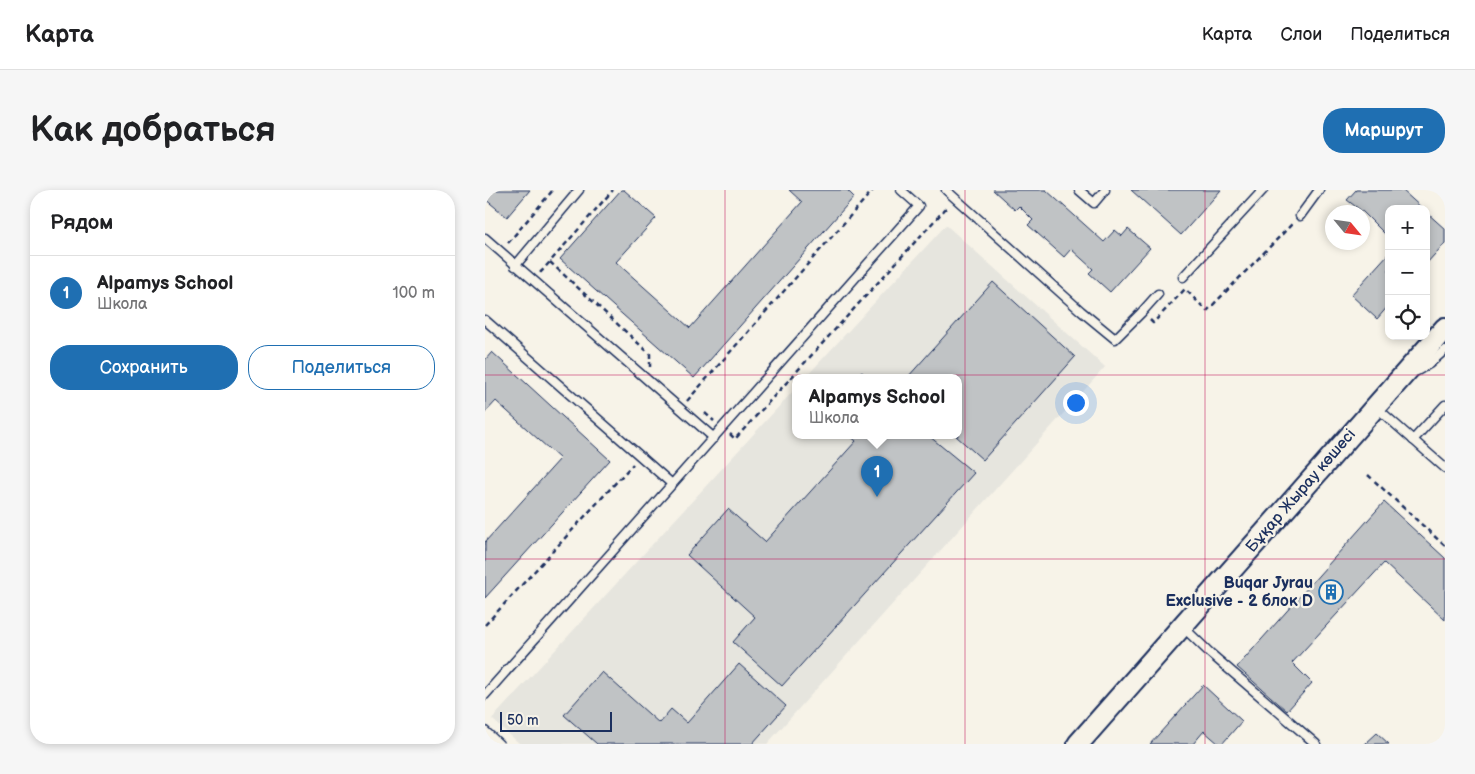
<!DOCTYPE html>
<html lang="ru">
<meta charset="utf-8">
<style>
body{margin:0;font-family:"Balsamiq Sans",sans-serif;background:#f6f6f6;color:#202124}
.controls{position:absolute;right:15px;top:15px;display:grid;overflow:hidden;border-radius:10px;box-shadow:0 2px 8px #0003}
.controls button{width:45px;height:45px;display:grid;place-items:center;padding:0;border:0;border-bottom:1px solid #e0e0e0;background:#fff;color:#202124;font:25px sans-serif}
.compass{position:absolute;left:840px;top:15px;width:45px;height:45px;border-radius:50%;background:#fff;box-shadow:0 2px 8px #0003;rotate:119deg}
.scale{position:absolute;left:15px;bottom:12px;width:112px;box-sizing:border-box;padding-left:5px;border:2px solid #1b2f5e;border-top:0;font-size:14px;line-height:18px;white-space:nowrap;color:#1b2f5e;-webkit-text-stroke:4px #f7f3e8;paint-order:stroke}
.you{position:absolute;left:590px;top:212px;width:18px;height:18px;margin:-12px;border:4px solid #fff;border-radius:50%;background:#1a73e8;box-shadow:0 0 0 8px #1a73e833}
.badge{display:grid;place-items:center;width:32px;height:32px;border-radius:50%;background:#1f6fb2;color:#fff;font-size:16px;font-weight:700}
.pin{position:absolute;translate:-50% -41px;filter:drop-shadow(0 1px 2px #0008)}
.pin::after{content:'';position:absolute;top:26px;width:18px;height:15px;background:inherit;clip-path:polygon(0 0,100% 0,50% 100%)}
.popup{position:absolute;left:307px;top:184px;width:170px;height:65px;box-sizing:border-box;display:grid;place-content:center;border-radius:10px;background:#fff;filter:drop-shadow(0 1px 4px #0005);font-size:16px;white-space:nowrap;color:#757577}
.popup b{font-size:19px;color:#202124}
.popup::after{content:'';position:absolute;left:50%;top:100%;margin-left:-10px;border:10px solid transparent;border-top-color:#fff}
.list{margin:0;padding:0;list-style:none}
h2{display:flex;justify-content:space-between;align-items:center;height:65px;margin:0;padding:0 20px;font-size:21px}
h2 small{font-size:16px;font-weight:400;color:#757577}
.list li{display:grid;grid-template-columns:32px 1fr auto;gap:15px;align-items:center;box-sizing:border-box;height:75px;padding:0 20px;border-top:1px solid #e0e0e0}
.list b{display:block;font-size:19px;white-space:nowrap}
.list p{margin:0;font-size:16px;white-space:nowrap;color:#757577}
.list em{font-size:16px;font-style:normal;color:#757577}
.actions{display:flex;gap:10px;padding:15px 20px}
.actions a{flex:1;padding:11px 0;border:1px solid #1f6fb2;border-radius:20px;text-align:center;font-size:18px;color:#1f6fb2}
.actions .main{background:#1f6fb2;color:#fff}
.icon{flex:none;width:28px;height:28px;fill:none;stroke:currentColor;stroke-width:2;stroke-linecap:round;stroke-linejoin:round}
.map{position:relative;flex:none;width:960px;height:554px;overflow:hidden;border-radius:20px}
header{display:flex;align-items:center;gap:30px;box-sizing:border-box;height:70px;padding:0 25px;background:#fff;border-bottom:1px solid #e0e0e0}
header strong{font-size:24px}
nav{display:flex;gap:28px;margin-inline-start:auto;font-size:18px}
.intro{display:flex;align-items:center;justify-content:space-between;box-sizing:border-box;height:120px;padding:0 30px}
h1{margin:0;font-size:35px}
.button{padding:12px 22px;border-radius:20px;background:#1f6fb2;color:#fff;font-size:18px;font-weight:700}
main{display:flex;gap:30px;padding:0 30px}
aside{flex:1;background:#fff;border-radius:20px;box-shadow:0 2px 8px #0003}
.map>svg:first-child{display:block}
.built{fill:#e6e5de}
.building{fill:#c0c3c5;stroke:#1b2f5e}
.lines{fill:none;stroke-linecap:round;stroke-linejoin:round}
.lane-casing{stroke:#1b2f5e;stroke-width:11}
.secondary-casing{stroke:#1b2f5e;stroke-width:24}
.path{stroke:#1b2f5e;stroke-width:2.5;stroke-dasharray:5 4;stroke-linecap:butt}
.lane{stroke:#f7f3e8;stroke-width:8}
.secondary{stroke:#f7f3e8;stroke-width:20}
.grid{fill:none;stroke:#c2185b;stroke-width:1;stroke-opacity:0.55}
.labels{text-anchor:middle;dominant-baseline:central;stroke-width:4.5;stroke-linejoin:round;paint-order:stroke}
.street-label{font-size:16px;fill:#1b2f5e;stroke:#f7f3e8}
.poi-label{font-size:16px;font-weight:bold;fill:#1b2f5e;stroke:#f7f3e8;text-anchor:end}
</style>
<header>
<strong>Карта</strong>
<nav><a>Карта</a><a>Слои</a><a>Поделиться</a></nav>
</header>
<div class="intro"><h1>Как добраться</h1><a class="button">Маршрут</a></div>
<main>
<aside>
<h2>Рядом<small></small></h2>
<ul class="list">
<li><span class="badge">1</span><div><b>Alpamys School</b><p>Школа</p></div><em>100 m</em></li>
</ul>
<div class="actions"><a class="main">Сохранить</a><a>Поделиться</a></div>
</aside>
<div class="map">
<svg width="960" height="554" viewBox="0 0 960 554">
<rect width="100%" height="100%" fill="#f7f3e8"/>
<filter id="ink" filterUnits="userSpaceOnUse"><feTurbulence type="fractalNoise" baseFrequency=".02" numOctaves="2"/><feDisplacementMap in="SourceGraphic" scale="10" xChannelSelector="R" yChannelSelector="G"/><feConvolveMatrix kernelMatrix="1 2 1 2 8 2 1 2 1" color-interpolation-filters="sRGB"/></filter>
<g filter="url(#ink)">
<polygon class="built" points="461,35 620,177 282,554 35,554 7,529 311,198 311,246 473,246 473,188 320,188"/>
<g class="building">
<polygon points="0,0 45,0 22,27 0,9"/>
<polygon points="136,0 139,0 171,28 131,72 205,138 317,12 304,0 362,0 369,7 209,188 75,69"/>
<polygon points="508,0 561,0 619,52 630,40 637,46 643,39 665,58 625,102 604,83 608,79 586,59 579,67 543,35 548,30 534,16 530,20"/>
<polygon points="646,0 736,0 696,45"/>
<polygon points="871,0 917,0 938,19 904,19 904,48 878,22 862,10"/>
<polygon points="941,22 960,39 960,53 941,74"/>
<polygon points="904,63 904,115 892,129 866,105"/>
<polygon points="508,92 590,167 498,270 471,246 473,246 473,188 422,188"/>
<polygon points="7,162 125,270 0,408 0,352 75,269 11,211 0,223 0,170"/>
<polygon points="377,182 383,188 370,188"/>
<polygon points="365,246 444,246 489,283 297,496 248,452 270,427 202,365 243,319 280,352 371,251"/>
<polygon points="899,312 960,368 960,430 899,373 807,473 827,493 802,521 752,477"/>
<polygon points="254,474 301,516 267,554 112,554 79,525 117,482 174,533 186,519 202,533"/>
<polygon points="718,495 757,531 737,554 734,554 719,541 708,554 665,554"/>
<polygon points="892,543 904,554 880,554"/>
</g>
<g class="lines">
<g class="lane-casing">
<g id="lane">
<polyline points="461,0 596,121 630,149 656,123 673,104"/>
<polyline points="594,0 609,13 620,0"/>
<polyline points="815,26 834,0"/>
<polyline points="0,48 229,248"/>
<polyline points="30,76 94,0"/>
<polyline points="698,87 778,0"/>
<polyline points="0,130 187,294"/>
<polyline points="932,181 944,174 960,160"/>
<polyline points="891,217 960,278"/>
<polyline points="928,250 960,215"/>
<polyline points="698,437 725,463 831,554"/>
<polyline points="0,505 434,16 416,0"/>
<polyline points="0,541 14,554"/>
</g>
</g>
<g class="secondary-casing">
<polyline id="secondary" points="593,554 960,138"/>
</g>
<g class="path">
<polyline points="23,53 68,0"/>
<polyline points="65,72 165,164 165,177"/>
<polyline points="55,81 56,82 128,0"/>
<polyline points="665,130 668,133 700,99 722,121 808,33"/>
<polyline points="202,211 388,0"/>
<polyline points="220,223 229,231"/>
<polyline points="245,244 250,249 462,17"/>
<polyline points="883,285 960,356"/>
<polyline points="0,435 148,274"/>
</g>
<use href="#lane" class="lane"/>
<use href="#secondary" class="secondary"/>
</g>
</g>
<path class="grid" d="M240,0V554M480,0V554M720,0V554M0,185H960M0,369H960"/>
<defs>
<g id="building-ring" transform="scale(1.25)"><circle r="9.5" fill="#f7f3e8" stroke="#1f6fb2" stroke-width="1.5"/><path d="M-4-6H4V6H1V3H-1V6H-4ZM-2.5-4.3h1.7v1.8h-1.7ZM.8-4.3h1.7v1.8H.8ZM-2.5-1h1.7V.8h-1.7ZM.8-1h1.7V.8H.8Z" fill="#1f6fb2"/></g>
</defs>
<g fill-rule="evenodd">
<use href="#building-ring" x="846" y="402"/>
</g>
<g class="labels">
<g class="street-label">
<text transform="translate(816 301) rotate(-49)">Бұқар Жырау көшесі</text>
</g>
<g class="poi-label">
<text x="828" y="393">Buqar Jyrau<tspan x="828" dy="18">Exclusive - 2 блок D</tspan></text>
</g>
</g>
</svg>
<div class="controls">
<button>+</button>
<button>−</button>
<button><svg class="icon" aria-label="locate" viewBox="0 0 24 24"><circle cx="12" cy="12" r="6"/><path d="M12 2v4M12 18v4M2 12h4M18 12h4"/></svg></button>
</div>
<svg class="compass" viewBox="-18 -18 36 36"><path d="M0-13l5 13h-10z" fill="#e53935"/><path d="M0 13l5-13h-10z" fill="#757577"/></svg>
<div class="scale">50 m</div>
<div class="you"></div>
<div class="pin badge" style="left:392px;top:307px">1</div>
<div class="popup"><b>Alpamys School</b>Школа</div>
</div>
</main>
